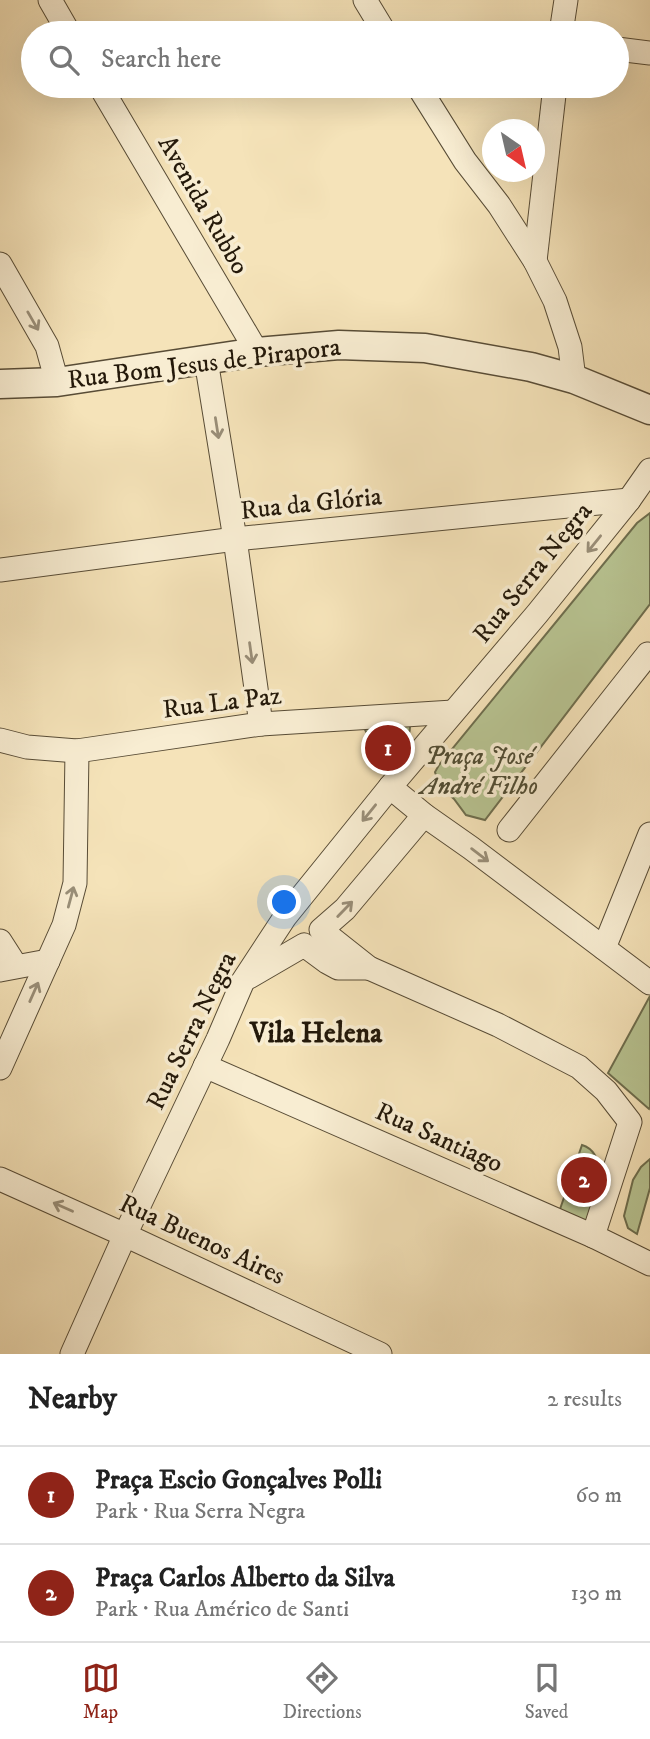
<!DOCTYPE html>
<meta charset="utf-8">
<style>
body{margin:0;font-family:"IM FELL DW Pica",serif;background:#f6f6f6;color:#222}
.compass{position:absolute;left:482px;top:119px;width:63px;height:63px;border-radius:50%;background:#fff;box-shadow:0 7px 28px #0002;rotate:146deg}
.you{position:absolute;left:285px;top:903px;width:24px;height:24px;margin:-18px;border:5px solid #fff;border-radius:50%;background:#1a73e8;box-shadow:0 0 0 10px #1a73e833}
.badge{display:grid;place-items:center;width:46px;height:46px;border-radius:50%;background:#8f2418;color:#fff;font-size:23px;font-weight:700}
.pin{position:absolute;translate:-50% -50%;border:4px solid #fff;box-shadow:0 2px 7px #0006}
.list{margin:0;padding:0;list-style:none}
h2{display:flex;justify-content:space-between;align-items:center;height:91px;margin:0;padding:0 28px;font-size:30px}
h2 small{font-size:23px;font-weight:400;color:#767676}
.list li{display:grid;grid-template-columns:46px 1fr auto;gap:21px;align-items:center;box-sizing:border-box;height:98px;padding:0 28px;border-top:2px solid #e0e0e0}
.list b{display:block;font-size:26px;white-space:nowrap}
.list p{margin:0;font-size:23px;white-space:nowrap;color:#767676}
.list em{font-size:23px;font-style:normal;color:#767676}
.icon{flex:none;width:38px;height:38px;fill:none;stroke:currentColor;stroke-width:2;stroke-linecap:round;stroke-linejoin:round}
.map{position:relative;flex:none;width:650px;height:1354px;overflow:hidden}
.search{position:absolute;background:#fff;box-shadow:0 7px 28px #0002;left:21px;right:21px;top:21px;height:77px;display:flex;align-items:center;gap:18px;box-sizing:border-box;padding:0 24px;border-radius:38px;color:#767676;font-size:26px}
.sheet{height:287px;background:#fff}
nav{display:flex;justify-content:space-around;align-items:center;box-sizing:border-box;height:98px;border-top:2px solid #e0e0e0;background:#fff;font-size:19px;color:#767676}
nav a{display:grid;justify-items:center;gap:4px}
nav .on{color:#8f2418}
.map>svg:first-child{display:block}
.green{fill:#b8c492;stroke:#6e6e4e;stroke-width:2}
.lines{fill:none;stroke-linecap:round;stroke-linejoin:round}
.minor-casing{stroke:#584c36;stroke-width:25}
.tertiary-casing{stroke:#584c36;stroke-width:31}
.minor{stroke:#f8edd2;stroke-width:23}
.tertiary{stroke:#f8edd2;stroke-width:28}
.oneway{stroke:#998e78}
.labels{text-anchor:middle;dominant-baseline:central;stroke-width:7;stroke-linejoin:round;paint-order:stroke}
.street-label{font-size:26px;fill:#24190a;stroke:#f8edd2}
.park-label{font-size:26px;font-style:italic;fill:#504c33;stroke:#f8edd2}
.neighbourhood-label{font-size:28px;font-weight:bold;fill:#24190a;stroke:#f8edd2}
</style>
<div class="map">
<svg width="650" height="1354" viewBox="0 0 650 1354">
<rect width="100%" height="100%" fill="#f5e3b9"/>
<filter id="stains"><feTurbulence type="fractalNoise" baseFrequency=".00286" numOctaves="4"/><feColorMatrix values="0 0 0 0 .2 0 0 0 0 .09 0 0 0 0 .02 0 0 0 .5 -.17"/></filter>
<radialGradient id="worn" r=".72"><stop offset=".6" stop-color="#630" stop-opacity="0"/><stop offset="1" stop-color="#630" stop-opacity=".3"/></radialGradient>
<g class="green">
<polygon points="650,513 650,604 485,820 466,815 454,799 439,785 435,772 439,765 637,523"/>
<path d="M361,722L410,725C411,742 395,755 384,766Z"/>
<polygon points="650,996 650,1107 649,1109 608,1073"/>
<path d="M582,1145C611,1154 596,1202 592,1225L558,1215Z"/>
<polygon points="650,1159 650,1188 637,1234 628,1228 624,1216 633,1180 641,1167"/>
</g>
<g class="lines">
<g class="minor-casing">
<g id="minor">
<polyline points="50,0 69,33"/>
<polyline points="365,0 385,33"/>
<polyline points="561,33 566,0"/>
<polyline points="617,49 650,53"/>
<polyline points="100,86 257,352"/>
<polyline points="418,86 465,161 499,205 535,261 555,301 570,347 574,379"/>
<polyline points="535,261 555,86"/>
<polyline points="0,264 47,346 57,382"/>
<polyline points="206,360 235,539 261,724"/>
<polyline points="0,570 235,539 629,500"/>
<polyline points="0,740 27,747 77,751 261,724 453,712"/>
<polyline points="390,787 424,815 471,848 650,983"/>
<polyline points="424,815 345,909 321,930 369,968 498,1025 579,1067 606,1091 630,1122 593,1236"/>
<polyline points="509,830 648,654"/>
<polyline points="0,941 16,966"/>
<polyline points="604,948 650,834"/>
<polyline points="0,970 48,961"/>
<polyline points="249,977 304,945 327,962 338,968 369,968"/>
<polyline points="205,1066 593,1236 650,1264"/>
<polyline points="0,1068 64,925 75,883 77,751"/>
<polyline points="0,1179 125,1235 380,1354"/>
<polyline points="72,1354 125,1235 218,1039 243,981 285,917 390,787 537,614 629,500 650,470"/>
</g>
</g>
<g class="tertiary-casing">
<polyline id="tertiary" points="0,384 57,382 257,352 339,345 425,348 531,367 574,379 650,410"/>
</g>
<use href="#minor" class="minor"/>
<use href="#tertiary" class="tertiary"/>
</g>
<defs><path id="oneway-shaft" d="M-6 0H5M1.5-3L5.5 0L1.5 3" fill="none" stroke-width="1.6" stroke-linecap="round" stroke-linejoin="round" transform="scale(1.75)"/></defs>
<g class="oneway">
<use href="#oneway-shaft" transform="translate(33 321) rotate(60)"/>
<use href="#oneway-shaft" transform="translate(217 428) rotate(81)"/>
<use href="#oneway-shaft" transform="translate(594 544) rotate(129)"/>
<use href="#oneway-shaft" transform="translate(251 653) rotate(82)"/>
<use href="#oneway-shaft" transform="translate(369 813) rotate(129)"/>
<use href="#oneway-shaft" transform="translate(480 855) rotate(37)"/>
<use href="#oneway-shaft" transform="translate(71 897) rotate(-75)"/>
<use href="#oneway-shaft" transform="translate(345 909) rotate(-46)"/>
<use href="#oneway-shaft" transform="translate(34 992) rotate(-66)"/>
<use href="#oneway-shaft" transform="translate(63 1207) rotate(-156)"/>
</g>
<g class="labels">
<g class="street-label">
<text transform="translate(203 205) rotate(60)">Avenida Rubbo</text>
<text transform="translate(204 364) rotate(-7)">Rua Bom Jesus de Pirapora</text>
<text transform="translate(311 504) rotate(-6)">Rua da Glória</text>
<text transform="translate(533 573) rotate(-51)">Rua Serra Negra</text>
<text transform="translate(222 703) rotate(-7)">Rua La Paz</text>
<text transform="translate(192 1031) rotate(-64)">Rua Serra Negra</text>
<text transform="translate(439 1138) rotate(24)">Rua Santiago</text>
<text transform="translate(202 1240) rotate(25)">Rua Buenos Aires</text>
</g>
<g class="park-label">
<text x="479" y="756">Praça José<tspan x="479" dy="30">André Filho</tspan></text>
</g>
<g class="neighbourhood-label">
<text x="316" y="1033">Vila Helena</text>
</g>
</g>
<rect width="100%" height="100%" filter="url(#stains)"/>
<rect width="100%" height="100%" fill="url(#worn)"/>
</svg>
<svg class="compass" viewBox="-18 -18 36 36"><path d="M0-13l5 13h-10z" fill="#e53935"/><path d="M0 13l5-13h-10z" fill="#767676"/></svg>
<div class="you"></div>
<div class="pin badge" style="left:388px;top:748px">1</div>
<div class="pin badge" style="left:584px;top:1180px">2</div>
<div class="search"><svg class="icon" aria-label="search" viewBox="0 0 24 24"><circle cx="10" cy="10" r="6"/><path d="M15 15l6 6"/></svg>Search here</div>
</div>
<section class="sheet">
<h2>Nearby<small>2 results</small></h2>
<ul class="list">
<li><span class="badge">1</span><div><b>Praça Escio Gonçalves Polli</b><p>Park · Rua Serra Negra</p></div><em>60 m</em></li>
<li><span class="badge">2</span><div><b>Praça Carlos Alberto da Silva</b><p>Park · Rua Américo de Santi</p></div><em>130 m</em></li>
</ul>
</section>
<nav>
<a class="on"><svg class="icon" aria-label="map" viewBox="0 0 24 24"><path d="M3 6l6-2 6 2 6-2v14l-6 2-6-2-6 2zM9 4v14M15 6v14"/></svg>Map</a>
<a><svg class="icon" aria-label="directions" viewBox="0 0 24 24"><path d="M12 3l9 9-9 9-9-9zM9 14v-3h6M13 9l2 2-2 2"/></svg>Directions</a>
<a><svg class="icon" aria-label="saved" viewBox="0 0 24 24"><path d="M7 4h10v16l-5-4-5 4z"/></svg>Saved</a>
</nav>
